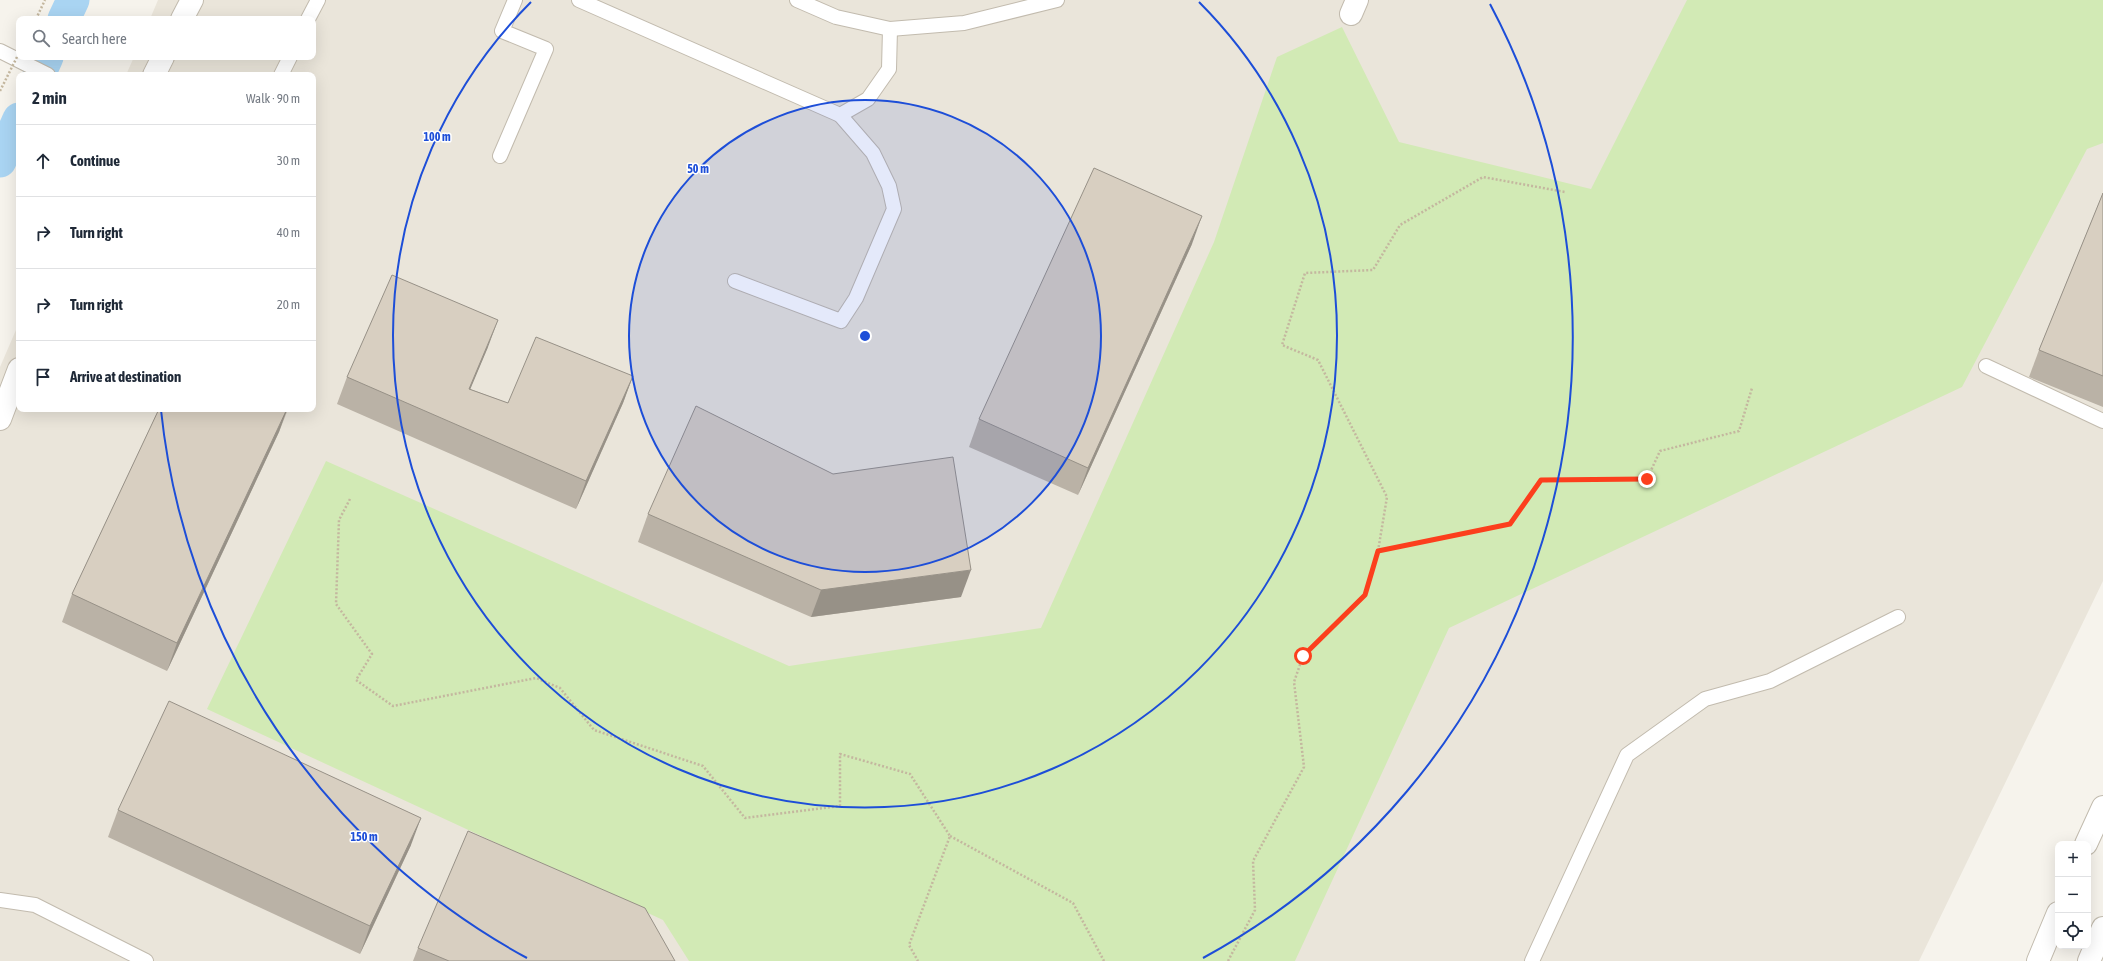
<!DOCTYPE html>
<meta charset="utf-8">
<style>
body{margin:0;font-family:"Asap Condensed",sans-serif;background:#f2f2f3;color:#1f2937}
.controls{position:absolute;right:12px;bottom:12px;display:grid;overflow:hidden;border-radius:8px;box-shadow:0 4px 16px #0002}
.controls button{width:36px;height:36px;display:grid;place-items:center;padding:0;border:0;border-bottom:1px solid #e0e1e3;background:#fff;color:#1f2937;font:20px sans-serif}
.stop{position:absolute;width:12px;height:12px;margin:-9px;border:3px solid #fc3f1d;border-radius:50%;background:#fff}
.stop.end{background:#fc3f1d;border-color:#fff;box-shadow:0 1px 4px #0008}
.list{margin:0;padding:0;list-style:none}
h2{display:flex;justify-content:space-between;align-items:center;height:52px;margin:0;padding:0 16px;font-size:17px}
h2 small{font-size:13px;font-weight:400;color:#747a83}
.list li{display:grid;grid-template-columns:26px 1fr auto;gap:12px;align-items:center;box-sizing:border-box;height:72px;padding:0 16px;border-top:1px solid #e0e1e3}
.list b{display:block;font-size:15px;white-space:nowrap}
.list em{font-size:13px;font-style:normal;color:#747a83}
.icon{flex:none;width:22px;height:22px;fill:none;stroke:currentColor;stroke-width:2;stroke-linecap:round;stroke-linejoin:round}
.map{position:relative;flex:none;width:2103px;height:961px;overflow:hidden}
.search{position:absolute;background:#fff;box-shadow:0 4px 16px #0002;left:16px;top:16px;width:300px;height:44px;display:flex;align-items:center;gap:10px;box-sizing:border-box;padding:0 14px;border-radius:8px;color:#747a83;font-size:15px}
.panel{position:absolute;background:#fff;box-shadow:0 4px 16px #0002;left:16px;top:72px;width:300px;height:340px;border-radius:8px}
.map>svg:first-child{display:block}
.residential{fill:#eae5da}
.green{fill:#d2eab5}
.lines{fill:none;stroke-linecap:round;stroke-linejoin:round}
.canal{stroke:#a9d4f2;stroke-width:33}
.service-casing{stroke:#c2bbae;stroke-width:16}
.minor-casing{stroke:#c2bbae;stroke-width:24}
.path{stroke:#c4b79f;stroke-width:2.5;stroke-dasharray:2 2;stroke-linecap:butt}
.service{stroke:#fff;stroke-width:14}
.minor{stroke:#fff;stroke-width:22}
.path-bridge{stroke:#c4b79f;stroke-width:2.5;stroke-dasharray:2 2;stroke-linecap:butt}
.wall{fill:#bab2a6}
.shaded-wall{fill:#979187}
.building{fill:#d8cfc1;stroke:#979187}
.route{stroke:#fc3f1d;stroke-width:5}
.ring{fill:none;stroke:#1d4ed8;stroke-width:2}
.centre{fill:#1d4ed8;stroke:#fff;stroke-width:2}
.ring-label{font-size:12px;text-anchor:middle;font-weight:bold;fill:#1d4ed8;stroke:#fff;stroke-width:3;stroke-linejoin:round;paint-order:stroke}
</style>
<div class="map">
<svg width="2103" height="961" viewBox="0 0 2103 961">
<rect width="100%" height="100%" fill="#f6f3ec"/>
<polygon class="residential" points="158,0 2103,0 2103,581 1919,961 0,961 0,367 19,323 19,409 313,409 313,75 126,75 134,57 313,57 313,19 150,19"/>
<polygon class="green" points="1687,0 2103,0 2103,143 2087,149 1962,387 1449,628 1295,961 689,961 663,920 207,709 326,461 789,666 1041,628 1214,242 1277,57 1342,27 1399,142 1591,189"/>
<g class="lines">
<g class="canal">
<polyline points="64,19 73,0"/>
<polyline points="39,75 47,57"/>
<polyline points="0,161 19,119"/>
</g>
<g class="service-casing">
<g id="service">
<polyline points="579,0 840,115 868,99 889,69 890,29"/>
<polyline points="797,0 836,17 890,29 964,23 1057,0"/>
<polyline points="308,19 318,0"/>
<polyline points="0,51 48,75"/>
<polyline points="281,75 290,57"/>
<polyline points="500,156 546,49 502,31 515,0"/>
<polyline points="735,281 841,321 856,298 894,209 889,186 873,153 840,115"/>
<polyline points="1986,366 2103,421"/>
<polyline points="0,900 35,905 146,961"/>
<polyline points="1532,961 1627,755 1705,699 1770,681 1898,617"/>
</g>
</g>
<g class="minor-casing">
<g id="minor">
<polyline points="1351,14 1357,0"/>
<polyline points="182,19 192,0"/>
<polyline points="154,75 163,57"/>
<polyline points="0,419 19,369"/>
<polyline points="2086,844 2103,807"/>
<polyline points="2038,961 2058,913"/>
<polyline points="2089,961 2103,928"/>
</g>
</g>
<g class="path">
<polyline points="36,19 45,0"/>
<polyline points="350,499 339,520 336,604 372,654 356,680 393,706 536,678 560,688 594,730 703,766 745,818 840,806 840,754 910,774 950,836 909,945 918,961"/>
<polyline points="1378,551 1387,497 1318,360 1282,345 1305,273 1373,270 1400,225 1483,177 1565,192"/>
<polyline points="950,836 1073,903 1104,961"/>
<polyline points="1228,961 1255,910 1253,861 1304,767 1294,682 1303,656 1365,595 1378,551 1510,524 1541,481 1647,479 1660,451 1739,431 1752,388"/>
</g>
<use href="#service" class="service"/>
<use href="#minor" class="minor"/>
<polyline class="path-bridge" points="0,91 19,53"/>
</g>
<g class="wall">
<polygon points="2103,193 2103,407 2029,377 2039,350"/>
<polygon points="1192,244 1078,495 969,447 979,419"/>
<polygon points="488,347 470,389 508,403 633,376 623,403 576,509 337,404 347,377"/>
<polygon points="159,409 288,409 279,432 167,671 62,622 72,594"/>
<polygon points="648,514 961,597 811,617 638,542"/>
<polygon points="118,810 411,845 360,954 108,837"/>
<polygon points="418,948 675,961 413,961"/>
</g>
<g class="shaded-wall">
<polygon points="1202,216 1192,244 1078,495 1088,468"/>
<polygon points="498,320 488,347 459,416 469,389"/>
<polygon points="633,376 623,403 576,509 586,481"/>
<polygon points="287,409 279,432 167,671 177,643"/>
<polygon points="971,570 961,597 811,617 821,590"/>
<polygon points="421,818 411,845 360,954 370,926"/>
</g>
<g class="building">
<polygon points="1094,168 1202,216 1088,468 979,419"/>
<polygon points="2103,193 2103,376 2039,350"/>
<polygon points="392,275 498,320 469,389 508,403 536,337 633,376 586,481 347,377"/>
<polygon points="696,406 833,474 953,457 971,570 821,590 648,514"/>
<polygon points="159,409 287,409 177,643 72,594"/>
<polygon points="169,701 421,818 370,926 118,810"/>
<polygon points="468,831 645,908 675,961 449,961 418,948"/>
</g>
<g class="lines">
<polyline class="route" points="1303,656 1365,595 1378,551 1510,524 1541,480 1647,479"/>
</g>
<circle cx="865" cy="336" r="236" fill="#1d4ed8" fill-opacity=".12"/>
<g class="ring">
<circle cx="865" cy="336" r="236"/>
<path d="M1199 2A472 472 0 1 1 531 2"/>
<path d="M527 958A708 708 0 0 1 161 410M1490 4A708 708 0 0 1 1203 958"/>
</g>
<circle cx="865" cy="336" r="6" class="centre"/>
<g class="ring-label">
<text x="437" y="141">100 m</text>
<text x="698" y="173">50 m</text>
<text x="364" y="841">150 m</text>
</g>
</svg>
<div class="controls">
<button>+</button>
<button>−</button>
<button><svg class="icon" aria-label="locate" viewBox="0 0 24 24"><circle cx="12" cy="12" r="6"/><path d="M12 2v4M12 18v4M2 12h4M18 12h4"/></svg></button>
</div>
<div class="stop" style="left:1303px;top:656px"></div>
<div class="stop end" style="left:1647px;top:479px"></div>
<div class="search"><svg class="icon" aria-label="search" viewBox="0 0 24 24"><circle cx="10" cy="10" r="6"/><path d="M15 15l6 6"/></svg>Search here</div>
<section class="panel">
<h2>2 min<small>Walk · 90 m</small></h2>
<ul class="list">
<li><svg class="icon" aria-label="ahead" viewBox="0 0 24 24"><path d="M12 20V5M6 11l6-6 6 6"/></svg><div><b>Continue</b></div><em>30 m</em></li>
<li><svg class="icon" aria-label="right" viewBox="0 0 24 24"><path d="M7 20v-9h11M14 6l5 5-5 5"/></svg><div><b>Turn right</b></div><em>40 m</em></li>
<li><svg class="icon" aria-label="right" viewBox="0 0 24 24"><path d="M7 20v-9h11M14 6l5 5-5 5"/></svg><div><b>Turn right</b></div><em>20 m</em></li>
<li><svg class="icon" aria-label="arrive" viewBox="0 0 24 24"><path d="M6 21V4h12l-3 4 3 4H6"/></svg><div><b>Arrive at destination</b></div></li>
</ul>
</section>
</div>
